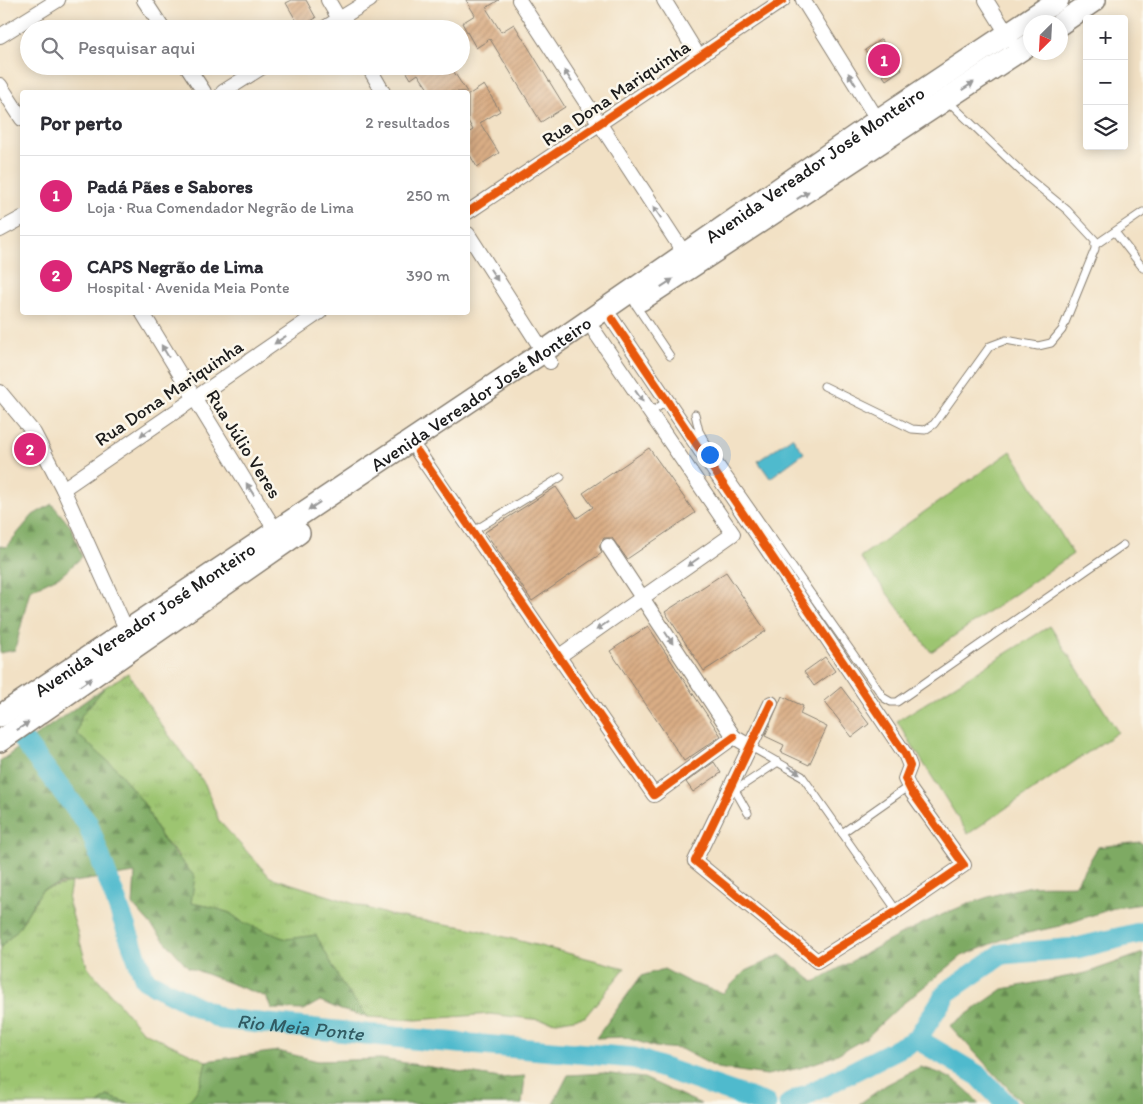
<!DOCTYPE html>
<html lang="pt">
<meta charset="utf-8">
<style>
body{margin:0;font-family:Itim,sans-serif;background:#f7f7f7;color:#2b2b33}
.controls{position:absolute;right:15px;top:15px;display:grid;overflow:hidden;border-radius:5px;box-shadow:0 2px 12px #0003}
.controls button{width:45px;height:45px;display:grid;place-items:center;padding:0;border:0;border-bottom:1px solid #e1e1e2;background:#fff;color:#2b2b33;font:25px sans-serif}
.compass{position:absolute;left:1023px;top:15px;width:45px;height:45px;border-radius:50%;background:#fff;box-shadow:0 2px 12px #0003;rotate:204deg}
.you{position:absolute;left:709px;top:454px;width:18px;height:18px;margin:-12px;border:4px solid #fff;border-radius:50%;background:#1a73e8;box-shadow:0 0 0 8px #1a73e833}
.badge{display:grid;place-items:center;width:32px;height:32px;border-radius:50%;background:#db2777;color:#fff;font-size:16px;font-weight:700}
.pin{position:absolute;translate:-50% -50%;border:2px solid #fff;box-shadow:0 1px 5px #0006}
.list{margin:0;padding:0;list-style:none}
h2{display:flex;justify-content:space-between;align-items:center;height:65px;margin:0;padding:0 20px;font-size:21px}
h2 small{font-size:16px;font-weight:400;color:#7c7c81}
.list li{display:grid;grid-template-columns:32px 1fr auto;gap:15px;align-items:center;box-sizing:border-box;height:80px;padding:0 20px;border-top:1px solid #e1e1e2}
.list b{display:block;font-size:19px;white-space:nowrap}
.list p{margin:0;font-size:16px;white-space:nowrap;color:#7c7c81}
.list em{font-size:16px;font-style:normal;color:#7c7c81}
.icon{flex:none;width:28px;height:28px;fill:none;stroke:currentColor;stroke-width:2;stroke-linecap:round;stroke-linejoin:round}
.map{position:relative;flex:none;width:1143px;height:1104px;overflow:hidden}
.search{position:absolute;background:#fff;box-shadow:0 2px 12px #0003;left:20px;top:20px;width:450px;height:55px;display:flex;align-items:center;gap:12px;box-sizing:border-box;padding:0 18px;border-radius:28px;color:#7c7c81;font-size:19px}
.panel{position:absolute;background:#fff;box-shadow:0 2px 12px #0003;left:20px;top:90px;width:450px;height:225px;border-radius:5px}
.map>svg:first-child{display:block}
.grass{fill:url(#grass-tufts);stroke:#5c7046}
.forest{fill:url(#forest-firs);stroke:#4d6340}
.pitch{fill:#9dc571;stroke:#5c7046}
.water{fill:#50bacd;stroke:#366b74}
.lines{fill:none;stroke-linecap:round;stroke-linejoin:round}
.river{stroke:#50bacd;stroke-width:21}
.building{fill:url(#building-hatch)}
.service-casing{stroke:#877e70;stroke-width:9}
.minor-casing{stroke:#877e70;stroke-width:16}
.primary-casing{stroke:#877e70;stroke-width:24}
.service{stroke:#fff;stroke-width:7}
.minor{stroke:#fff;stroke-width:14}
.primary{stroke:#fff;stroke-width:21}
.cycleway-casing{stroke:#fbf7ec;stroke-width:11}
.cycleway{stroke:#e8590c;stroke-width:8}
.oneway{fill:#999}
.labels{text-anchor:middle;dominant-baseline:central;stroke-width:5;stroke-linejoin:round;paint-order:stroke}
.street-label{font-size:19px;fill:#1c1c1c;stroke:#fbf7ec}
.water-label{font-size:20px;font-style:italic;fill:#315b63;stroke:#fbf7ec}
</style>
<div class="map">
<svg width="1143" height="1104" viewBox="0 0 1143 1104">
<defs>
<pattern id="grass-tufts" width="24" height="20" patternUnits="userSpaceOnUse" patternTransform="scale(1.25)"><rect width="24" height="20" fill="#9dc571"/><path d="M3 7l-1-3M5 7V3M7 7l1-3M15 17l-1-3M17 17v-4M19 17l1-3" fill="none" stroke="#87a961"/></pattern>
<pattern id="forest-firs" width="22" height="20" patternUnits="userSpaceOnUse" patternTransform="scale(1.25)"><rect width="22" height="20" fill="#7eaa63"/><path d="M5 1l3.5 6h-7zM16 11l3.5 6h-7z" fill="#668a51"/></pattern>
<pattern id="building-hatch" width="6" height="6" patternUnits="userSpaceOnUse" patternTransform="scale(1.25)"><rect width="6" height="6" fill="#d9ad85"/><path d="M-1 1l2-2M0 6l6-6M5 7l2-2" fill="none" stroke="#ba9472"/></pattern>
</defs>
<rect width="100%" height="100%" fill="#fbf7ec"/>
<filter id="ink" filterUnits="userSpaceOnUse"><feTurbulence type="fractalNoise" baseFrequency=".02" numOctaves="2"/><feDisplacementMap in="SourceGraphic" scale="10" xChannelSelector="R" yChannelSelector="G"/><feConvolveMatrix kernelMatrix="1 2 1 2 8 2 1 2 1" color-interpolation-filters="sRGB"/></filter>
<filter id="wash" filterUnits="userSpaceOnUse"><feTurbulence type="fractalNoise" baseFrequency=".0096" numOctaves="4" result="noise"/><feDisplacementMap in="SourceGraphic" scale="20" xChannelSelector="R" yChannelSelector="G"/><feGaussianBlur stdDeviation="1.12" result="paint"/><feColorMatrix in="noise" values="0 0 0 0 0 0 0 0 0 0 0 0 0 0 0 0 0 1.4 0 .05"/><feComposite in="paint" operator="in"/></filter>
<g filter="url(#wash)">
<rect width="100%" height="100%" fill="#f2e1c5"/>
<g class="grass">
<polygon points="128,673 160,723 205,784 219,821 270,877 389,915 470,928 625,968 585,1017 557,1022 490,1014 416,1020 368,1017 230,913 190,903 178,855 160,836 145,805 77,734 81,716 105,687"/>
<path d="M71,883L68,900L87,966L142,1031L206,1061C203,1077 199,1097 183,1104H131L107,1096L98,1104H0V948L18,929L42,890Z"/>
</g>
<g class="forest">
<polygon points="52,504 71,527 82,557 62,575 30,590 15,650 0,653 0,546 6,547 33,515"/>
<polygon points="105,687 81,716 77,734 116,768 145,805 160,836 195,877 191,903 208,906 230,913 242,922 286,939 316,935 344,987 368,1017 341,1010 320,1001 304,1010 272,1009 266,997 188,967 133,905 135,873 60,884 42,890 18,929 0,948 0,761"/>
<path d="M1140,842L1143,844V904L1114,908L1060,926L1009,937L962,956L900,1006L866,1038L832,1057L800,1068L767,1075L717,1068L681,1049L655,1047L624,1037L596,1038L641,976L664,969L691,983L723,993L744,972L780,955L814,982C882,945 949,903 1026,887C1041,884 1059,886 1075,885L1098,847Z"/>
<polygon points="1143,953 1143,1104 1023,1104 950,1026 1003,989 1086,973"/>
<path d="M278,1051L318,1061L381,1059L500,1078L525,1076L522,1104H183C199,1096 203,1077 206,1061Z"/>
<path d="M920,1067C945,1073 963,1083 979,1104H859L886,1085Z"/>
<polygon points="603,1073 644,1078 701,1104 553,1104 568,1075"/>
<polygon points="107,1096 131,1104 98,1104"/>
</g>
<g class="pitch">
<polygon points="1011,451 1073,554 931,652 860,557"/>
<polygon points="1050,626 1118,732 968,834 897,721"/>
</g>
<polygon class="water" points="792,437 804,453 770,478 758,461"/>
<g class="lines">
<g class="river">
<path id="s1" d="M4,716L88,824L145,980L221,1019L423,1040L634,1058L766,1104"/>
<polyline points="917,1039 947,992 1002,954 1077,948 1143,932"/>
<polyline points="789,1104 917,1039 979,1076 1006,1104"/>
</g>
</g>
<g id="blocks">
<g class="building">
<polygon points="292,0 306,0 316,18 300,27 286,3"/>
<polygon points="466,0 499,0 486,8 501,32 514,24 565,107 541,122 490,39 476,48 462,23 475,15"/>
<polygon points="881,39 902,69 886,80 865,50"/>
<polygon points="403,66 450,66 467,92 430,92 418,74 411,79"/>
<polygon points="484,85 500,111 480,123 499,153 477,167 468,152 468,133 473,130 468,121 468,95"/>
<polygon points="649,448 695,513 627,559 612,538 604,538 599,546 602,553 532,601 485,532 556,487 577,518 593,507 583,493"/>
<polygon points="726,572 766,631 704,671 665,612"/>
<polygon points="648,626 721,736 684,761 610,651"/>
<polygon points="825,657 835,671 814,686 804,672"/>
<polygon points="841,687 869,724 852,737 824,701"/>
<polygon points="782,696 803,706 800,714 827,727 809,765 781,752 784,745 765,736"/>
<polygon points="714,762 721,773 693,792 686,782"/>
</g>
</g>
</g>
<g filter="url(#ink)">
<use href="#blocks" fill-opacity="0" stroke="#877e70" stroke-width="1"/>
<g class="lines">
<g class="service-casing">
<g id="service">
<polyline points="1115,232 1143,268"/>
<polyline points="1095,245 1143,212"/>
<polyline points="635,304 670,356"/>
<polyline points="824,386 912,429 925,430 934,424 990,346 1006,340 1038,346 1051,343 1062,330 1095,249 1095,240 1067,210 1028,178 949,102"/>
<polyline points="650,413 667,401"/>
<polyline points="695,414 699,431 707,445 884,698 891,702 897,702 1123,545"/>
<polyline points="472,532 561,477"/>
<polyline points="751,747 802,776 897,911"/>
<polyline points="735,790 748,813"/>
<polyline points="731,793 778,762"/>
<polyline points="842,833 909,786"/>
</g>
</g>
<g class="minor-casing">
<g id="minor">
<polyline points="144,0 163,29"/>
<polyline points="328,0 345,29"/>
<polyline points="519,0 684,253"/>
<polyline points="664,0 699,57"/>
<polyline points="803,0 882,127"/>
<polyline points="986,0 1011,40"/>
<polyline points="323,29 370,0"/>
<polyline points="0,36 58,0"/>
<polyline points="187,66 204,92"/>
<polyline points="368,66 383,92"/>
<polyline points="0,85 22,119"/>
<polyline points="223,92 264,66"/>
<polyline points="468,212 783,0"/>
<polyline points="0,230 22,218"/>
<polyline points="468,234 550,362"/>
<polyline points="142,312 280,538"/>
<polyline points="612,319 905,754 910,766 905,779 911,791 964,865 897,911 817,961 695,861 771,703"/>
<polyline points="0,392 34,433 63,489 127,631"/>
<polyline points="418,452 654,795 734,737"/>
<polyline points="63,489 320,312"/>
<polyline points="608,546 734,737 751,747"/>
<polyline points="558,657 733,534 595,332"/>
</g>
</g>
<g class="primary-casing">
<g id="primary">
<polyline points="1060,24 1095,0"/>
<polyline points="641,300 1030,44"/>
<path id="s2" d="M0,716L543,352L878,120L1058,0"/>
<polyline points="0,741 299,533"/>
</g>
</g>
<use href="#service" class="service"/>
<use href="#minor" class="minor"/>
<use href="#primary" class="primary"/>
<g class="cycleway-casing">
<g id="cycleway">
<polyline points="468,212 783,0"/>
<polyline points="612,319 905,754 910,766 905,779 911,791 964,865 897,911 817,961 695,861 771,703"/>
<polyline points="418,452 654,795 734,737"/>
</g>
</g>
<use href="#cycleway" class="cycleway"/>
</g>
<defs><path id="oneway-solid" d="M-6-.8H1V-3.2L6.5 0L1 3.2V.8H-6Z" transform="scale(1.25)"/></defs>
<g class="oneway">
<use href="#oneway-solid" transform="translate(568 76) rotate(-123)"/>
<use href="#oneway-solid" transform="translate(852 79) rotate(-122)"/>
<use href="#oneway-solid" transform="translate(968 86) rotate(-33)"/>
<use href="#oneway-solid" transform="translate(803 195) rotate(-33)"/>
<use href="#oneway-solid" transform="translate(657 212) rotate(-124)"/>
<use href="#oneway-solid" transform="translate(494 275) rotate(57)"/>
<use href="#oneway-solid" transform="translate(667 283) rotate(-33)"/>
<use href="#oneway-solid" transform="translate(280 340) rotate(146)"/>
<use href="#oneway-solid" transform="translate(165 351) rotate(-121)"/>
<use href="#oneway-solid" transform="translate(639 396) rotate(55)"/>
<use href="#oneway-solid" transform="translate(146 432) rotate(145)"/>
<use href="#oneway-solid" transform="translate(250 489) rotate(-122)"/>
<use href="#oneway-solid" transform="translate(314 506) rotate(146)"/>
<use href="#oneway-solid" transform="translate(693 562) rotate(145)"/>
<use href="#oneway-solid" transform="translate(602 626) rotate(145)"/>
<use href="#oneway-solid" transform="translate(669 638) rotate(57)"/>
<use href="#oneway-solid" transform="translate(86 682) rotate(-35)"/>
<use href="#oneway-solid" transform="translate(23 726) rotate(-34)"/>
<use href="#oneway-solid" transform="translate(794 770) rotate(32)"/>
</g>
</g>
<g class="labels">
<g class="street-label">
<text transform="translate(616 93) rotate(-34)">Rua Dona Mariquinha</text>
<text stroke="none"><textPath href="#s2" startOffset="984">Avenida Vereador José Monteiro</textPath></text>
<text transform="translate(169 393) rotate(-34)">Rua Dona Mariquinha</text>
<text stroke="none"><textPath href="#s2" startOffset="579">Avenida Vereador José Monteiro</textPath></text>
<text transform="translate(244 444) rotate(58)">Rua Júlio Veres</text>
<text stroke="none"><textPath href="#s2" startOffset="174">Avenida Vereador José Monteiro</textPath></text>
</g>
<g class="water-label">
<text stroke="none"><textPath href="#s1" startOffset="468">Rio Meia Ponte</textPath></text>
</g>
</g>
</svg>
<div class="controls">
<button>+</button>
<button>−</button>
<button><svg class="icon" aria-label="layers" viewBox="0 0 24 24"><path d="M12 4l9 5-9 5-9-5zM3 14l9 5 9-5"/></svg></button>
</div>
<svg class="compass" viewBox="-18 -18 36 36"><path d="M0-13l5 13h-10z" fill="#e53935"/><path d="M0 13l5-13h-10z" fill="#7c7c81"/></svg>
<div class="you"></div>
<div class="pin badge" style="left:884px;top:60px">1</div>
<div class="pin badge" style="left:30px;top:449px">2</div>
<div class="search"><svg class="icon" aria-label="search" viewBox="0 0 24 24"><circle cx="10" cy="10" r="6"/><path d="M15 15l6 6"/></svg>Pesquisar aqui</div>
<section class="panel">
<h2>Por perto<small>2 resultados</small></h2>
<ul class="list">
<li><span class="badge">1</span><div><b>Padá Pães e Sabores</b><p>Loja · Rua Comendador Negrão de Lima</p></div><em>250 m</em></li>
<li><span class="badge">2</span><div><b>CAPS Negrão de Lima</b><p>Hospital · Avenida Meia Ponte</p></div><em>390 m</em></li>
</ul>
</section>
</div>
